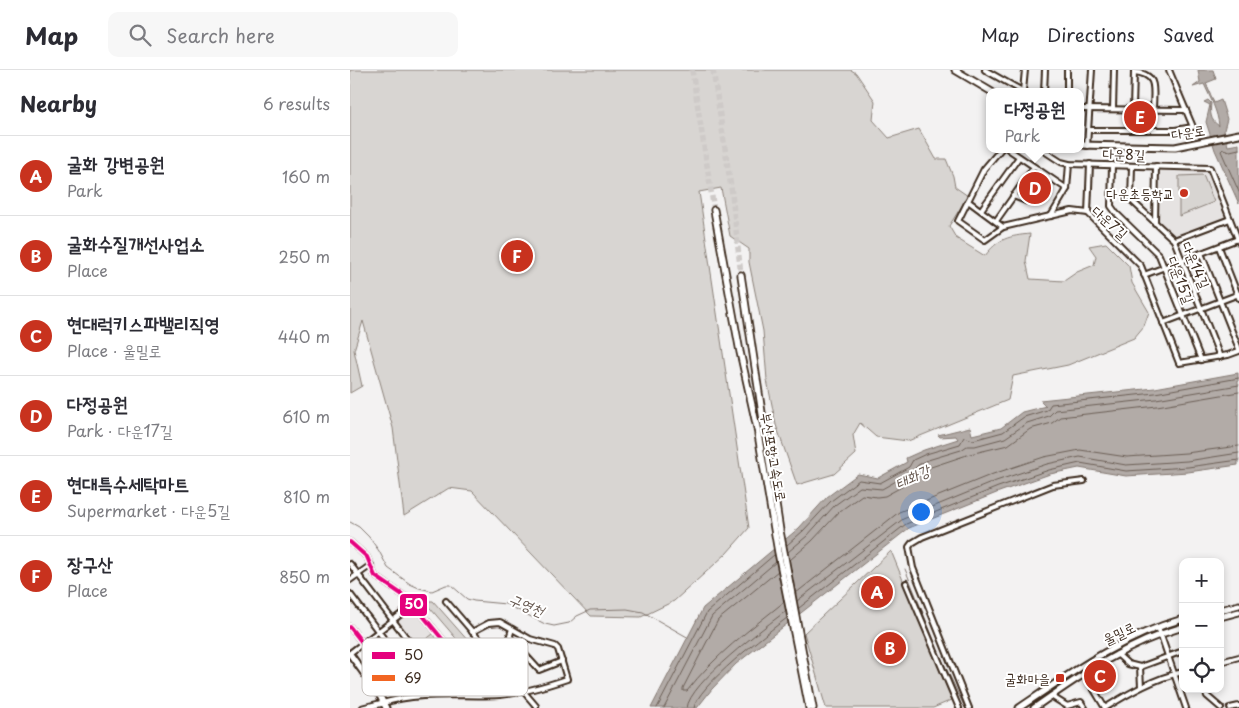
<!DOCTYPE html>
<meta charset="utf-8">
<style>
body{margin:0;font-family:"Playpen Sans","Poor Story",sans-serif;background:#f7f7f7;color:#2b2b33}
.controls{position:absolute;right:15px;bottom:15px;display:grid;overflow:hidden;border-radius:10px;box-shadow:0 2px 8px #0003}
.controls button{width:45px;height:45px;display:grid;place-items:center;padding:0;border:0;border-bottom:1px solid #e1e1e2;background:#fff;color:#2b2b33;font:25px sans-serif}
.you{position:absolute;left:570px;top:441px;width:18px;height:18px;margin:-12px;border:4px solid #fff;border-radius:50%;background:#1a73e8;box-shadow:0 0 0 8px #1a73e833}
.badge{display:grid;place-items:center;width:32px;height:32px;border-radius:50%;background:#c8321e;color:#fff;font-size:16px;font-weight:700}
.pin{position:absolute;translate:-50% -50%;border:2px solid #fff;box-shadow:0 1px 5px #0006}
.popup{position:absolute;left:636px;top:18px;width:98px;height:65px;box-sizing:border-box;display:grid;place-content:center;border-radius:10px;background:#fff;filter:drop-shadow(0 1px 4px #0005);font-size:16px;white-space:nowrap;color:#7c7c81}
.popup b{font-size:19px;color:#2b2b33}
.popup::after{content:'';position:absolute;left:50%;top:100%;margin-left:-10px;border:10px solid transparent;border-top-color:#fff}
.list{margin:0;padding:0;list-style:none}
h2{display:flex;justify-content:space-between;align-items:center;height:65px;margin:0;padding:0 20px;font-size:21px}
h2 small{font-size:16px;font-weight:400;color:#7c7c81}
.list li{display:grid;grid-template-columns:32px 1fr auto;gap:15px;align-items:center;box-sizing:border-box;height:80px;padding:0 20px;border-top:1px solid #e1e1e2}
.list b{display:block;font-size:19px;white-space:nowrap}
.list p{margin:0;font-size:16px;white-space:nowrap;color:#7c7c81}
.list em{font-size:16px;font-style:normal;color:#7c7c81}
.icon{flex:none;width:28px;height:28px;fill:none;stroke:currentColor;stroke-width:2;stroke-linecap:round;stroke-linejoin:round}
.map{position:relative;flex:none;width:889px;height:638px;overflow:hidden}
header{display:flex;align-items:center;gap:30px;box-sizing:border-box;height:70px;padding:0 25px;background:#fff;border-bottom:1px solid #e1e1e2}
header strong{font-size:24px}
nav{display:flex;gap:28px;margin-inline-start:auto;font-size:18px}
.search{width:350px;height:45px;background:#f7f7f7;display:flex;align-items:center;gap:12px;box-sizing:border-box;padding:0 18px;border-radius:10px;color:#7c7c81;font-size:19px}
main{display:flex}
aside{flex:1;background:#fff}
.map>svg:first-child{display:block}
.built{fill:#e6e3e2}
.green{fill:#d8d5d2;stroke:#8a8078}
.water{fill:#b2aba7;stroke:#827770}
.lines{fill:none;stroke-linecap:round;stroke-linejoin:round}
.shore{stroke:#6b5e55;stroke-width:1}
.stream{stroke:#827770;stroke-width:1}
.highway-tunnel{stroke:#cecac8;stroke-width:5.5;stroke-dasharray:5.5 3;stroke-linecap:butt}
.minor-casing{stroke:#3b2a1e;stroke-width:8}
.major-casing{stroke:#3b2a1e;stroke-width:9}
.highway-casing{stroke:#3b2a1e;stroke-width:9}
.minor{stroke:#fff;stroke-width:4}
.major{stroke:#fff;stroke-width:5}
.highway{stroke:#fff;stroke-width:5.5}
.bus-1-casing{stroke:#fff;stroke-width:8}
.bus-1{stroke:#e5007d;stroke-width:4}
.poi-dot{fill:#c8321e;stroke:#fff;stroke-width:2}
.labels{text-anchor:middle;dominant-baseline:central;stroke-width:4;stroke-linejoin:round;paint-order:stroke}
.street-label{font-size:14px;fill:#3b2a1e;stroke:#fff}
.poi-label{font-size:14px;fill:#3b2a1e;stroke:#fff;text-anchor:end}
.water-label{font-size:15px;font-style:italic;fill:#65574e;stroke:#fff}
.key{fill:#fff;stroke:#c4bfbc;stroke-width:1}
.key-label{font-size:14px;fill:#3b2a1e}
.line-badge{stroke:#fff;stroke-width:2}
.badge-label{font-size:14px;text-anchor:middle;font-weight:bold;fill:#fff}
</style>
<header>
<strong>Map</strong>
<div class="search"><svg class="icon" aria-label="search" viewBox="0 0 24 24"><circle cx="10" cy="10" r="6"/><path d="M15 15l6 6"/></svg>Search here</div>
<nav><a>Map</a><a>Directions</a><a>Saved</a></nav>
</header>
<main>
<aside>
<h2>Nearby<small>6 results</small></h2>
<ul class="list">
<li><span class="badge">A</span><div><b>굴화 강변공원</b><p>Park</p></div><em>160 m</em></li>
<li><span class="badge">B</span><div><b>굴화수질개선사업소</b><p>Place</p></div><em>250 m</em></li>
<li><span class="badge">C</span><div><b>현대럭키스파밸리직영</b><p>Place · 울밀로</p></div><em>440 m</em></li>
<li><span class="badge">D</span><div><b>다정공원</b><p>Park · 다운17길</p></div><em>610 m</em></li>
<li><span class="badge">E</span><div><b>현대특수세탁마트</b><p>Supermarket · 다운5길</p></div><em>810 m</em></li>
<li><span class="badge">F</span><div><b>장구산</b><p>Place</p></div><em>850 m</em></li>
</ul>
</aside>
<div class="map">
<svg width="889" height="638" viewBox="0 0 889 638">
<rect width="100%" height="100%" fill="#f3f2f2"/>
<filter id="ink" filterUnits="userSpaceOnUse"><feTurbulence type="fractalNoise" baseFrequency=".02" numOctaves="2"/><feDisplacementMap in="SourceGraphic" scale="10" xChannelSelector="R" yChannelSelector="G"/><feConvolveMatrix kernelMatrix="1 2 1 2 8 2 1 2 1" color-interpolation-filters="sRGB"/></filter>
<g filter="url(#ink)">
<g class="built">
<polygon points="802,100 857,100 877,148 824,168 802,147"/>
<polygon points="59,541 63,541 83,564 66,577 48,553 48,550"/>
</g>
<g class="green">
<path d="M0,0H501L506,3L525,31L523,50L539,68L569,59L586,89H596L603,106L605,117L618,126L599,156L606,168L635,186C648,168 660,166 680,164L676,191L680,209L714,211L727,202L744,195L746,186L739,176L756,173L779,196L782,213L799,242L794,256L784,268L718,295L663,306L658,330L558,371L526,367L510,353L503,365L506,384L484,404L447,415L426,355L417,310L413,261L399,192V179L380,166L371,118L349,122L399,458L376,484L324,531L291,547L241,546L122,421L99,418L54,446L43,358L13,251L4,280L12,316L0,323Z"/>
<path d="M686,103L699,111C691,122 687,130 672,129L671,125Z"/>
<polygon points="853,105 864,132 829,146 829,106"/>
<polygon points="541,481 602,630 583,638 476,638 454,563"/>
<polygon points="74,531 83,531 134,589 150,611 150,615 147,616"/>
<polygon points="83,564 99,583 100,586 98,587 73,585 66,577"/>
</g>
<g class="water">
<path d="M848,0H863L866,9L856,13L864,33L871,30L877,49L874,60L878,76L889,74V134L865,80L856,52L860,35L854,32L858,30L861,33C860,43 860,50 869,56C868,42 860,27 854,14L843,17L850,12Z"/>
<polygon points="888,303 888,395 838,402 776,406 729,398 700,404 649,422 559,458 386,594 362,619 347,638 301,638 353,538 449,458 477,427 508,404 528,408 557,392 556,388 574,380 608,369 606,366 590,367 588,365 620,357 622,365 651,358 672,342 696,336 690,330 805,318"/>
</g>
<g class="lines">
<g class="shore">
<polyline points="889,79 880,81 873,79 871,81 889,122"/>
<polyline points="437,475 453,461 481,431 509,410 530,413 559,397 563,390 576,384 610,374 614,367 623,370 653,362 674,347 697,340 701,334 805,323 889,308"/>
<polyline points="438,482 457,466 485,435 510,417 532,419 562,402 568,395 578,390 611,380 617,376 625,376 655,368 677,353 699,346 705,340 806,329 889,315"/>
<polyline points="440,490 462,471 490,441 512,425 527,427 535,426 566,409 573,401 581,397 620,384 658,375 680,359 702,353 710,347 807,336 889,322"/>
<path d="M428,501L368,550L333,618V621H337C364,586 399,560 434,532"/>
<polyline points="446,523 549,442 643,404 694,387 730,380 777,387 836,383 889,376"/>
<polyline points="447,531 553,449 646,411 697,394 730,387 776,395 837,391 889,383"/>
<polyline points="449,538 556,454 648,417 699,400 730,393 776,401 838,397 889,390"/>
<polyline points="307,638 357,542 424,485"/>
<polyline points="314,638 362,546 426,492"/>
<path d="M337,638C339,613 415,557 436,541"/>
<path d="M344,638C346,617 418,562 437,548"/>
</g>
<g class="stream">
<polyline points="0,452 9,457 19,467 29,481 38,498 60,514 69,518 82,521 96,515 101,515 117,529 124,531 156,534 195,554 204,556 219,553 227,546 240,540 277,539 293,542 339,568"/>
<polyline points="555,499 587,577"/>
<polyline points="589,583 615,638"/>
</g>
<g class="highway-tunnel">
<polyline points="342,0 364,140"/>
<polyline points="363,0 382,124 391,205"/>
</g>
<g class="minor-casing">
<g id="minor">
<polyline points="635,0 674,22"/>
<path d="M784,2C809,4 803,20 803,40"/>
<polyline points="673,21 675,0"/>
<polyline points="694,22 695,0"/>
<polyline points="717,22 717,0"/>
<polyline points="730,39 836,40"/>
<polyline points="763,39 764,0"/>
<polyline points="783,39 784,2"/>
<polyline points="740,60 825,60 843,57 819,0"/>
<polyline points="737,76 742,0"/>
<polyline points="651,79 634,99 608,151 635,170 653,157 722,141 738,143 791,196 829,293 878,285 889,281"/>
<polyline points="658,79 717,119"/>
<polyline points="691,79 711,92 719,94 860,98 889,172"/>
<polyline points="762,95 761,136 766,143 809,185 851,290"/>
<polyline points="782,96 781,130 824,170 870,287"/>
<polyline points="663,126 676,131 689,126 701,109"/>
<polyline points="618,131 653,157"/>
<polyline points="631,140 669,87"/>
<polyline points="738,143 740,94"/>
<polyline points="701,146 717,119 719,94"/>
<polyline points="646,151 684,97"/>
<polyline points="805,153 806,96"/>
<polyline points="824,170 880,149"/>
<polyline points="869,177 889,228"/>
<polyline points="851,183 889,279"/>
<polyline points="794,205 888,169"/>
<polyline points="813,253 889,224"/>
<polyline points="0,472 17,487 25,506 60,530 122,605 121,607 66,609 43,612 0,557"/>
<polyline points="0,494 74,591"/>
<polyline points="0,510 21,495"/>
<polyline points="556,513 609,638"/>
<polyline points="0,524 50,590 53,592 108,588"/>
<polyline points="96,531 186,636"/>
<polyline points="808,557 836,638"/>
<polyline points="162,559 160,565 161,569 189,600 212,591"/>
<polyline points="0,583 63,535"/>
<polyline points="767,584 778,594 790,597"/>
<polyline points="870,592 889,587"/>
<polyline points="734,603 755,638"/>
<polyline points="791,617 790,597 833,581"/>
<polyline points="854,619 857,626 871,638"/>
<polyline points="701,626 717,636 731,632 735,638"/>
<path d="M33,633C71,621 111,627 150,625C173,623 196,616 217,609L208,579L205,576L180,569L150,552L139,553L122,562"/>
<polyline points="619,638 563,498 559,477 562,473 572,467 703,415 734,411"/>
<path d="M755,638C779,623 805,608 833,602"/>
<polyline points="880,638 889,636"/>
</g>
</g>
<g class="major-casing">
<g id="major">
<polyline points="605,0 642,22"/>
<polyline points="730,75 825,77 889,64"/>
<polyline points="870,540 889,535"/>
<polyline points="870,547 889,542"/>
<polyline points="0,584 29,624 36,638"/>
<polyline points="13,638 33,633"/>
<path d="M669,638C721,603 772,566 833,549"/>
<path d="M684,638C731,605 777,573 833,557"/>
</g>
</g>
<g class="highway-casing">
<g id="highway">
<polyline points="364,140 390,282 407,358 428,482 459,638"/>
<polyline points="391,205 430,461 463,638"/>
</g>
</g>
<use href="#minor" class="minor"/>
<use href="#major" class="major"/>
<use href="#highway" class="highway"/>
<g class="bus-1-casing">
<polyline id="bus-1" points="0,472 17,487 25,506 60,530 122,605 121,607 66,609 43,612 0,557"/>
</g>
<use href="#bus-1" class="bus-1"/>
</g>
</g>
<g class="poi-dot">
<circle cx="834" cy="123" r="5"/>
<rect x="705" y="603" width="10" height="10" rx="2.5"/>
</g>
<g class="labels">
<g class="street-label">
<text transform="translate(838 62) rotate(-9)">다운로</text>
<text transform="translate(774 84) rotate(2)">다운8길</text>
<text transform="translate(760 152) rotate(41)">다운7길</text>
<text transform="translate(846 195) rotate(67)">다운14길</text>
<text transform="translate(831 210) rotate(69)">다운15길</text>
<text transform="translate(424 387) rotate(80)">부산포항고속도로</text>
<text transform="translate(769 563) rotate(-26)">울밀로</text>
</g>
<g class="poi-label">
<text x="824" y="123">다운초등학교</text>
<text x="700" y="608">굴화마을</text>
</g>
<g class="water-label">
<text transform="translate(562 406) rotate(-25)">태화강</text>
<text transform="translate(177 534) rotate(23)">구영천</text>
</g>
</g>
<rect x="12" y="568" width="166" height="58" rx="8" class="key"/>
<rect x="22" y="582" width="23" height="7" fill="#e5007d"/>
<rect x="22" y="605" width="23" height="6" fill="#f26522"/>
<g class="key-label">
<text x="54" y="590">50</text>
<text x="54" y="613">69</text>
</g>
<rect class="line-badge" x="49" y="523" width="29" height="24" rx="5" fill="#e5007d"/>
<g class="badge-label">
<text x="64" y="539">50</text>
</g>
</svg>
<div class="controls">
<button>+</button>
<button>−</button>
<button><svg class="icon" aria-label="locate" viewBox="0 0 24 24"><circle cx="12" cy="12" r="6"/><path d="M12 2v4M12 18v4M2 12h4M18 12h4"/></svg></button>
</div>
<div class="you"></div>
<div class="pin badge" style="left:527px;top:522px">A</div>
<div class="pin badge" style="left:540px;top:578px">B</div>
<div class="pin badge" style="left:750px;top:606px">C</div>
<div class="pin badge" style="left:685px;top:118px">D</div>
<div class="popup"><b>다정공원</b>Park</div>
<div class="pin badge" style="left:790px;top:47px">E</div>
<div class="pin badge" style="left:167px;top:186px">F</div>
</div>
</main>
